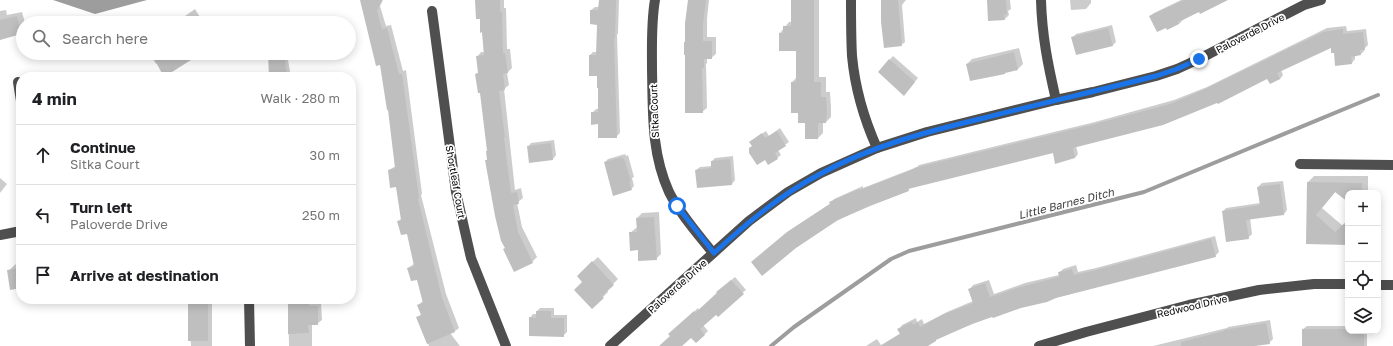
<!DOCTYPE html>
<meta charset="utf-8">
<style>
body{margin:0;font-family:"Golos Text",sans-serif;background:#f6f6f6;color:#202124}
.controls{position:absolute;right:12px;bottom:12px;display:grid;overflow:hidden;border-radius:8px;box-shadow:0 2px 10px #0003}
.controls button{width:36px;height:36px;display:grid;place-items:center;padding:0;border:0;border-bottom:1px solid #e0e0e0;background:#fff;color:#202124;font:20px sans-serif}
.stop{position:absolute;width:12px;height:12px;margin:-9px;border:3px solid #1a73e8;border-radius:50%;background:#fff}
.stop.end{background:#1a73e8;border-color:#fff;box-shadow:0 1px 4px #0008}
.list{margin:0;padding:0;list-style:none}
h2{display:flex;justify-content:space-between;align-items:center;height:52px;margin:0;padding:0 16px;font-size:17px}
h2 small{font-size:13px;font-weight:400;color:#757577}
.list li{display:grid;grid-template-columns:26px 1fr auto;gap:12px;align-items:center;box-sizing:border-box;height:60px;padding:0 16px;border-top:1px solid #e0e0e0}
.list b{display:block;font-size:15px;white-space:nowrap}
.list p{margin:0;font-size:13px;white-space:nowrap;color:#757577}
.list em{font-size:13px;font-style:normal;color:#757577}
.icon{flex:none;width:22px;height:22px;fill:none;stroke:currentColor;stroke-width:2;stroke-linecap:round;stroke-linejoin:round}
.map{position:relative;flex:none;width:1393px;height:346px;overflow:hidden}
.search{position:absolute;background:#fff;box-shadow:0 2px 10px #0003;left:16px;top:16px;width:340px;height:44px;display:flex;align-items:center;gap:10px;box-sizing:border-box;padding:0 14px;border-radius:22px;color:#757577;font-size:15px}
.panel{position:absolute;background:#fff;box-shadow:0 2px 10px #0003;left:16px;top:72px;width:340px;height:232px;border-radius:16px}
.map>svg:first-child{display:block}
.water{fill:#9d9d9d}
.shadow{fill:#0003}
.lines{fill:none;stroke-linecap:round;stroke-linejoin:round}
.stream{stroke:#9d9d9d;stroke-width:4}
.building{fill:#bfbfbf}
.minor{stroke:#4f4f4f;stroke-width:10}
.route{stroke:#1a73e8;stroke-width:5}
.labels{text-anchor:middle;dominant-baseline:central;stroke-width:3.5;stroke-linejoin:round;paint-order:stroke}
.street-label{font-size:10px;fill:#000;stroke:#fff}
.water-label{font-size:11px;font-style:italic;fill:#3e3e3e;stroke:#fff}
</style>
<div class="map">
<svg width="1393" height="346" viewBox="0 0 1393 346">
<rect width="100%" height="100%" fill="#fff"/>
<polygon class="water" points="53,0 147,0 95,14"/>
<g class="shadow">
<polygon points="361,0 383,0 380,6 386,26 391,25 403,71 406,70 422,194 421,195 446,294 459,328 455,331 450,333 460,346 429,346 418,318 422,314 418,305 423,301 417,278 408,268 414,264 408,232 398,222 402,218 397,186 389,170 396,166 389,109 381,64"/>
<polygon points="477,0 504,0 504,8 506,8 507,49 510,49 512,68 507,73 509,85 504,89 515,190 521,188 523,198 517,203 522,227 537,257 532,262 506,248 487,160 488,159 488,150 481,92 476,74 479,72 477,57 481,52 484,52 481,17"/>
<polygon points="600,0 619,0 618,33 617,35 620,133 616,137 599,123 592,113 596,109 599,109 598,75 590,55 593,52 597,52 598,24 591,23 591,10 595,7 599,7"/>
<polygon points="689,0 709,0 707,19 707,37 716,37 716,54 711,58 707,58 707,63 706,64 707,108 702,112 686,42"/>
<polygon points="792,0 819,0 819,77 826,77 826,92 830,92 831,107 831,117 826,122 823,122 823,133 818,138 799,112 792,82 797,77 797,50 780,33 789,22 792,22"/>
<polygon points="882,0 906,0 902,5 905,42 901,45"/>
<polygon points="988,0 1010,0 1011,9 1008,11 1009,15 1005,19"/>
<polygon points="1070,0 1091,0 1091,3 1086,9 1071,10"/>
<polygon points="1181,0 1225,0 1200,11 1183,20 1179,24 1150,16 1154,13"/>
<polygon points="195,9 203,22 208,19 210,23 181,23 180,21 185,16"/>
<polygon points="6,10 7,15 22,12 25,23 23,23 23,31 21,33 0,39 0,11"/>
<polygon points="1112,25 1116,42 1113,45 1073,37 1076,34"/>
<polygon points="1346,26 1347,31 1366,29 1368,45 1364,49 1364,51 1361,54 1355,55 1355,59 1352,63 1336,65 1335,52 1331,47 1281,70 1283,75 1280,79 1271,83 1268,78 1218,101 1076,146 1078,154 1075,158 1053,152 912,186 909,189 907,184 909,190 869,205 752,262 792,229 831,203 834,199 863,186 863,188 917,167 919,165 1095,122 1174,100 1207,87 1327,28"/>
<polygon points="1019,48 1023,64 1018,69 1006,71 967,64 972,59"/>
<polygon points="67,53 82,53 79,56"/>
<polygon points="149,53 200,53 164,76 157,63 156,64"/>
<polygon points="269,53 290,53 290,58 288,60 291,77 270,77"/>
<polygon points="893,56 918,78 907,91 879,72"/>
<polygon points="780,128 789,142 778,150 781,155 777,158 753,146 750,142 766,131 769,136"/>
<polygon points="554,140 556,155 553,159 528,147 531,143"/>
<polygon points="625,154 626,156 628,155 634,177 632,178 634,186 631,189 605,162 608,159"/>
<polygon points="733,156 735,180 732,184 696,170 700,167 712,166 712,161 715,158"/>
<polygon points="1314,176 1368,176 1368,190 1365,193 1348,193 1348,201 1336,191 1322,208 1343,226 1348,221 1348,244 1307,243 1308,182"/>
<polygon points="0,178 7,184 0,193"/>
<polygon points="1283,181 1287,210 1284,214 1250,218 1252,234 1248,238 1223,211 1226,208 1260,203 1258,187 1262,183"/>
<polygon points="659,212 661,254 656,259 639,249 630,233 636,228 637,228 637,218 642,213"/>
<polygon points="1215,236 1219,252 1215,256 1020,307 993,316 939,337 927,346 866,346 877,339 881,345 901,333 899,329 902,325 916,318 917,322 922,319 924,324 947,312 973,301 970,289 973,285 989,280 994,294 1025,283 1059,275 1059,273 1063,269 1076,265 1078,272 1096,268"/>
<polygon points="598,257 618,279 607,290 608,292 592,308 583,271"/>
<polygon points="17,263 21,263 20,292 19,287 8,271"/>
<polygon points="735,277 746,290 716,313 703,325 708,331 697,342 691,336 680,346 660,346 671,336 673,331 698,308 699,310 721,289"/>
<polygon points="191,299 212,299 212,346 191,346 189,305 191,303"/>
<polygon points="288,299 312,299 312,303 321,303 322,320 317,324 312,324 312,346 289,346"/>
<polygon points="540,308 554,308 554,315 567,315 567,332 563,336 530,318 533,314 537,314 537,311"/>
<polygon points="1270,320 1273,339 1269,343 1253,346 1153,346 1227,328 1228,327"/>
<polygon points="1307,326 1348,326 1348,331 1367,331 1367,346 1303,346 1303,329"/>
</g>
<g class="lines">
<polyline class="stream" points="771,346 794,327 891,259 909,251 1144,192 1378,95"/>
</g>
<g class="building">
<polygon points="360,0 382,0 377,11 382,29 387,28 399,74 402,74 419,198 418,199 442,298 455,332 427,344 416,317 421,315 417,305 423,303 417,280 411,281 407,268 414,266 407,234 401,235 397,221 401,220 396,187 390,188 388,170 395,168 388,110 387,110 380,65 376,66"/>
<polygon points="475,0 500,0 500,12 502,12 503,53 505,53 508,73 503,74 505,90 499,91 505,137 504,138 511,193 517,192 519,204 513,205 518,232 533,263 514,272 503,249 505,248 501,241 495,216 485,160 487,160 486,151 487,151 480,93 478,93 475,74 478,73 476,56 484,55 482,32 480,33 480,19 476,19"/>
<polygon points="599,0 616,0 615,38 614,38 617,138 598,138 598,124 591,125 591,112 598,112 598,88 597,88 597,76 589,76 589,55 596,55 597,25 590,24 590,10 598,10"/>
<polygon points="688,0 706,0 703,24 703,41 712,41 712,59 704,59 704,68 702,68 703,113 685,113 685,55 684,55 684,42 685,42 685,23"/>
<polygon points="791,0 814,0 814,82 821,82 821,97 826,97 827,112 826,123 818,123 818,139 805,139 805,123 798,123 798,113 791,113 791,82 796,82 796,51 779,51 779,33 783,33 783,26 791,26"/>
<polygon points="881,0 898,0 902,46 884,48 881,22"/>
<polygon points="987,0 1006,0 1007,14 1004,15 1005,20 988,21"/>
<polygon points="1184,0 1228,0 1200,14 1199,12 1178,22 1179,24 1167,30 1166,28 1157,32 1149,16"/>
<polygon points="17,16 21,34 0,40 0,20"/>
<polygon points="1108,28 1113,46 1076,55 1071,37"/>
<polygon points="1343,29 1343,34 1363,32 1365,50 1360,50 1361,55 1351,57 1352,64 1335,66 1334,53 1331,53 1331,48 1277,73 1280,79 1270,84 1267,79 1218,104 1217,103 1163,125 1073,148 1075,158 1055,164 1053,153 908,189 909,191 870,206 838,220 796,248 762,276 751,262 787,232 830,204 829,202 859,189 860,190 914,169 914,168 1091,125 1170,104 1203,90 1323,32"/>
<polygon points="1014,52 1018,70 1005,73 1005,74 970,81 966,64"/>
<polygon points="151,53 202,53 164,77"/>
<polygon points="268,53 284,53 287,77 269,77"/>
<polygon points="889,59 915,82 904,96 878,72"/>
<polygon points="777,131 786,146 775,153 778,159 768,165 765,160 757,165 749,153 749,148 752,146 749,142 762,133 765,138"/>
<polygon points="551,143 553,160 529,163 527,146"/>
<polygon points="622,157 622,159 624,158 631,181 629,182 632,190 613,196 604,162"/>
<polygon points="730,159 732,185 697,188 695,170 711,168 711,161"/>
<polygon points="1307,182 1362,183 1362,193 1348,193 1348,202 1335,192 1316,215 1335,232 1348,220 1348,245 1306,244"/>
<polygon points="1280,184 1284,215 1246,220 1249,239 1226,242 1222,211 1260,205 1257,187"/>
<polygon points="654,217 657,260 638,261 638,250 630,251 629,232 637,232 636,218"/>
<polygon points="1211,239 1216,257 1056,298 1047,302 1021,308 993,318 992,317 972,324 936,340 936,341 928,346 881,346 900,334 897,329 912,322 913,325 918,322 920,327 942,315 973,303 968,289 985,283 990,297 1020,287 1059,277 1058,272 1072,269 1074,275 1092,271"/>
<polygon points="592,261 614,285 602,296 604,298 592,309 574,290 582,282 577,276"/>
<polygon points="21,268 21,288 10,290 7,270"/>
<polygon points="731,280 744,294 718,317 716,315 700,329 705,335 696,343 691,338 682,346 659,346 670,336 668,334 694,311 695,313 717,293 716,292"/>
<polygon points="288,299 308,299 309,306 318,306 318,325 308,325 309,333 288,334"/>
<rect x="188" y="304" width="20" height="37"/>
<polygon points="536,311 551,311 551,318 564,318 564,337 529,336 529,317 536,318"/>
<polygon points="1266,323 1270,344 1255,346 1181,346 1181,342 1224,331 1224,330"/>
<polygon points="1302,329 1348,329 1348,331 1364,331 1364,346 1302,346"/>
</g>
<g class="lines">
<g class="minor">
<path d="M655,0C651,23 652,46 652,70C653,112 651,152 669,192C680,214 698,234 713,253"/>
<path d="M851,0C851,19 851,37 852,56C855,88 864,119 877,148"/>
<path d="M1041,0C1042,36 1048,65 1056,100"/>
<polyline points="432,11 456,192 471,258 506,346"/>
<polyline points="18,82 21,101"/>
<polyline points="1300,164 1393,165"/>
<polyline points="0,235 21,231"/>
<polyline points="1378,285 1393,285"/>
<polyline points="249,299 250,346"/>
<polyline points="610,346 749,221 788,192 821,173 877,148 927,132 1056,100 1093,92 1156,76 1177,69 1199,59 1304,5 1321,0"/>
<polyline points="1039,346 1086,332 1189,305 1259,290 1314,284 1348,284"/>
</g>
</g>
<g class="lines">
<path class="route" d="M677,206L714,253C747,223 780,195 820,174C869,147 925,132 980,119C1038,104 1097,91 1156,76L1177,69L1199,59"/>
</g>
<g class="labels">
<g class="street-label">
<text transform="translate(1250 33) rotate(-27)">Paloverde Drive</text>
<text transform="translate(654 111) rotate(-92)">Sitka Court</text>
<text transform="translate(456 182) rotate(80)">Shortleaf Court</text>
<text transform="translate(677 286) rotate(-42)">Paloverde Drive</text>
<text transform="translate(1192 306) rotate(-13)">Redwood Drive</text>
</g>
<g class="water-label">
<text transform="translate(1066 203) rotate(-14)">Little Barnes Ditch</text>
</g>
</g>
</svg>
<div class="controls">
<button>+</button>
<button>−</button>
<button><svg class="icon" aria-label="locate" viewBox="0 0 24 24"><circle cx="12" cy="12" r="6"/><path d="M12 2v4M12 18v4M2 12h4M18 12h4"/></svg></button>
<button><svg class="icon" aria-label="layers" viewBox="0 0 24 24"><path d="M12 4l9 5-9 5-9-5zM3 14l9 5 9-5"/></svg></button>
</div>
<div class="stop" style="left:677px;top:206px"></div>
<div class="stop end" style="left:1199px;top:59px"></div>
<div class="search"><svg class="icon" aria-label="search" viewBox="0 0 24 24"><circle cx="10" cy="10" r="6"/><path d="M15 15l6 6"/></svg>Search here</div>
<section class="panel">
<h2>4 min<small>Walk · 280 m</small></h2>
<ul class="list">
<li><svg class="icon" aria-label="ahead" viewBox="0 0 24 24"><path d="M12 20V5M6 11l6-6 6 6"/></svg><div><b>Continue</b><p>Sitka Court</p></div><em>30 m</em></li>
<li><svg class="icon" aria-label="left" viewBox="0 0 24 24"><path d="M17 20v-9H6M10 6l-5 5 5 5"/></svg><div><b>Turn left</b><p>Paloverde Drive</p></div><em>250 m</em></li>
<li><svg class="icon" aria-label="arrive" viewBox="0 0 24 24"><path d="M6 21V4h12l-3 4 3 4H6"/></svg><div><b>Arrive at destination</b></div></li>
</ul>
</section>
</div>
